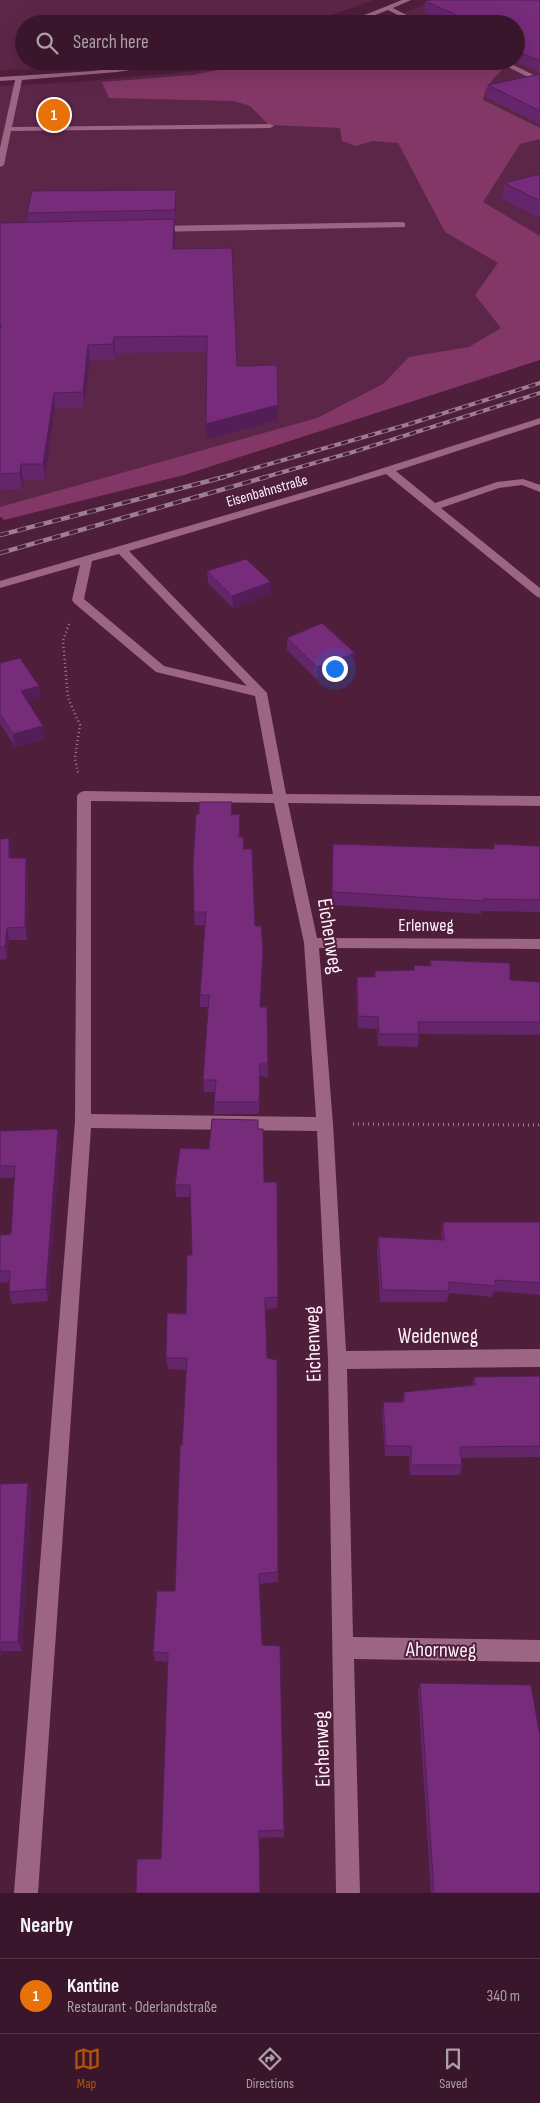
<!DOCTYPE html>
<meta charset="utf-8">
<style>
body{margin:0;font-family:"Sofia Sans Condensed",sans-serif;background:#411f34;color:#f1f3f6}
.you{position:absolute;left:334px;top:668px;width:18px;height:18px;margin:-12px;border:4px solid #fff;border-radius:50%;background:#1a73e8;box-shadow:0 0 0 8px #1a73e833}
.badge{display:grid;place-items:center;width:32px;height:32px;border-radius:50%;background:#b45309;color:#fff;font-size:16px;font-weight:700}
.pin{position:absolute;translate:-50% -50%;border:2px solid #fff;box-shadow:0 1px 5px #0006}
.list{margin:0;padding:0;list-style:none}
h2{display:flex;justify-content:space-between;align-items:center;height:65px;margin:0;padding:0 20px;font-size:21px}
h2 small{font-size:16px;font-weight:400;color:#ab9fa9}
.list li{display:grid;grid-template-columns:32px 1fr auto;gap:15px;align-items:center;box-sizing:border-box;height:75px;padding:0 20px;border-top:1px solid #543548}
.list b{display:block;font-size:19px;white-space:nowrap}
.list p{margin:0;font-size:16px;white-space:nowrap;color:#ab9fa9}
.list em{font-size:16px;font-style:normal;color:#ab9fa9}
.icon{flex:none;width:28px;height:28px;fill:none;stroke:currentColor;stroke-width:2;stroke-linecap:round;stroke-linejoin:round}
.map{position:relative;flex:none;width:540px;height:1893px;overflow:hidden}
.search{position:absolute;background:#3a162c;box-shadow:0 5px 20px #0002;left:15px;right:15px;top:15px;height:55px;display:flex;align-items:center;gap:12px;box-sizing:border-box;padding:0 18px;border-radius:28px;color:#ab9fa9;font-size:19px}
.sheet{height:140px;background:#3a162c}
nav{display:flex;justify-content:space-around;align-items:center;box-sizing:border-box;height:70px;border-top:1px solid #543548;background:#3a162c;font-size:14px;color:#ab9fa9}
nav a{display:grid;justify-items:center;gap:2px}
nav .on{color:#b45309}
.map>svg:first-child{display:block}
.built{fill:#5c2648}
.green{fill:#833766}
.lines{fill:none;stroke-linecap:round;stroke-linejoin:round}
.path-far2{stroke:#9d7d90;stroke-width:1;stroke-dasharray:0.5 2;stroke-linecap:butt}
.path-far1{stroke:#9d7d90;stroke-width:2.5;stroke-dasharray:1 3;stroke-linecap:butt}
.path{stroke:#9d7d90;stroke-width:3;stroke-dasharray:1 4;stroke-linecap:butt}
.minor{fill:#9c6584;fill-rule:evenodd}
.rail-far1-casing{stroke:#9d7d90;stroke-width:4}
.rail-casing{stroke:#9d7d90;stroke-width:4.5}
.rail-far1{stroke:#4e1e3b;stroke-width:2.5;stroke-dasharray:7;stroke-linecap:butt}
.rail{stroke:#4e1e3b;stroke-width:3;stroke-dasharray:9;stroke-linecap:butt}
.wall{fill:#65256a}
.shaded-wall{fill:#531e56}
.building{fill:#762b7b;stroke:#531e56}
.labels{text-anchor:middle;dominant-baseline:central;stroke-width:4;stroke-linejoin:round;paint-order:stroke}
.far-street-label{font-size:15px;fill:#fdf0f7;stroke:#4e1e3b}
.street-label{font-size:18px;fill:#fdf0f7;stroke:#4e1e3b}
.near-street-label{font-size:21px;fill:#fdf0f7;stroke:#4e1e3b}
</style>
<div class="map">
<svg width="540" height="1893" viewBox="0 0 540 1893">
<rect width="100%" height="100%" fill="#4e1e3b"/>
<g class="built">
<polygon points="0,0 373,0 307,24 24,24 24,61 113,61 47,69 0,70"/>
<polygon points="437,0 540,0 540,348 0,518 0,86 76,82 197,71 244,61 516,61 516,24 375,24"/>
</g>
<path class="green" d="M262,61H502L509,64C497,75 486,83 483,100L540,128V139L520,144L483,202L540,236V360L184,475L4,520L0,516V507L317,418L383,384L409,357L469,347L501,328L475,295L498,263L445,232L398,143L372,141L356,146L342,141L340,128L269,125L250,106L234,101L109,98L102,82L193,75Z"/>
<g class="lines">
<polyline class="path-far2" points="207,63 215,61"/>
<polyline class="path-far1" points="69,624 63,641 68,698 80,725 75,758 78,773"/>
<polyline class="path" points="353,1124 540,1125"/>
<g class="minor">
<polygon points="402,0 411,0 393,8 424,24 415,24 388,10 352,24 342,24"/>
<polygon points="171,61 189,61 117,72 22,80 12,127 270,124 274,126 270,128 11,131 4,165 0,167 0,148 15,80 0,81 0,77 93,71"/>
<polygon points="496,61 505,61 540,78 540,83"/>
<polygon points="402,222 405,223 405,227 154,232 150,229 154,226"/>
<path d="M540,418V424L396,471L435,503L497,482L523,479L540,485V492L522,485L499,488L441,508L540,588V598L536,596L386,474L129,551L267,693L286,794L540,796V806L288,803L317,938L540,939V949L319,948L333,1124L346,1351L540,1349V1367L347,1369L353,1637L540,1640V1662L354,1659L360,1893H336L328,1360L317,1131L91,1128L38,1893H14L75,1121L77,796L79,793L84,791L273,794L255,696L156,672L74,603L72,600L80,565L0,588V581L346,480ZM119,554L247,686L164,666L84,599L92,561ZM91,801L274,803L304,943L316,1117L91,1114Z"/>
</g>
<g class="rail-far1-casing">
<g id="rail-far1">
<polyline points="220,478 406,425 540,383"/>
<polyline points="262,478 353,452 540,393"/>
</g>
</g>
<g class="rail-casing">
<g id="rail">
<polyline points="0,535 224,477"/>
<polyline points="0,553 266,477"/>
</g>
</g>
<use href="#rail-far1" class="rail-far1"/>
<use href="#rail" class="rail"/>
</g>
<g class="wall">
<polygon points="540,0 540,73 514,61 516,61 516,24 451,24 424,12 425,1"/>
<polygon points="540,74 540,124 486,97 488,85"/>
<polygon points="540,174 540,218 502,199 504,183"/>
<polygon points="176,203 175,224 174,224 174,249 237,366 278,420 206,440 206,352 115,353 115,360 90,360 84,408 55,408 45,480 23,480 22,489 0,490 0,223 28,222 27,213"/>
<polygon points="207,571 271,594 233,608 208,583"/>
<polygon points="287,638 355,653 355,665 316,679 287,650"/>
<polygon points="0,663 39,686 41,698 28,702 45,739 15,747 0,723"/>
<polygon points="232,802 232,815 240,827 240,837 244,837 244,849 255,926 263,949 260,1007 267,1007 268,1077 260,1076 259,1114 214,1114 214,1102 215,1092 204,1092 203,1080 208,1007 200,1007 200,995 205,925 195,925 194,912 199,814"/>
<polygon points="0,839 11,851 11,858 28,871 27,940 9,940 7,959 0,960"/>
<polygon points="333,844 493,849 540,846 540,912 481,911 481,914 332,905"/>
<polygon points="430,960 510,980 540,982 540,1035 419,1034 418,1047 378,1046 377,1029 358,1028 356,990 357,977 374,977 375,971 414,970 414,965 429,966"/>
<polygon points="58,1129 60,1141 48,1301 12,1304 9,1292 9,1282 0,1283 0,1235 11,1234 14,1178 0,1178 0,1131"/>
<polygon points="258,1129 264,1182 278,1297 277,1308 265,1310 267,1358 277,1360 278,1582 259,1584 262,1645 284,1830 284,1837 259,1838 161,1859 168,1662 155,1661 153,1652 175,1591 186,1370 168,1369 166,1358 186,1314 192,1255 191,1197 176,1197 175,1185 209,1149"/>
<polygon points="443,1222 540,1222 540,1295 494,1291 492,1297 449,1293 447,1302 380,1302 377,1248 378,1237 442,1240 441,1234"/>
<polygon points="540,1376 540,1457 461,1458 462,1465 460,1475 410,1475 409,1456 385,1456 382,1413 383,1402 402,1402 404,1392 472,1385 474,1377"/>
<polygon points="0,1484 31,1493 22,1651 1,1651 0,1661"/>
<polygon points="420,1683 540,1893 431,1893 418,1692"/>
</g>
<g class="shaded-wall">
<polygon points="176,190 176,203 175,224 175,210"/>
<polygon points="174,219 175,233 174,264 173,249"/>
<polygon points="114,337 115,353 115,360 113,344"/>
<polygon points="88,345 90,360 84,408 83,392"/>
<polygon points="54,393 55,408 45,480 43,464"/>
<polygon points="278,405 278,420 206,440 206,424"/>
<polygon points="21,464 23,480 22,489 20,473"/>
<polygon points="271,582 271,594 233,608 232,596"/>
<polygon points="355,653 355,665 316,679 317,667"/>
<polygon points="39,686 41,698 23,704 21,691"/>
<polygon points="43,726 45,739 15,747 13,734"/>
<polygon points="9,838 11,851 11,871 9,858"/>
<polygon points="26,858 28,871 27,940 25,927"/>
<polygon points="7,928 9,940 7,959 5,947"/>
<polygon points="263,949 263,962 260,1019 260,1007"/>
<polygon points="58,1129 60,1141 48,1301 46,1289"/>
<polygon points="28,1483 31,1493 22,1651 18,1642"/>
<polygon points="0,1647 1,1651 0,1661"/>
</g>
<g class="building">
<polygon points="432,0 540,0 540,61 516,51 516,24 477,24 425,1"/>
<polygon points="540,74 540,111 488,85"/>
<polygon points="540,174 540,201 504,183"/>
<polygon points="176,190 175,210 27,213 32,191"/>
<polygon points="174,219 173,249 232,248 237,366 277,365 278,405 206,424 207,336 114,337 113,344 88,345 83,392 54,393 43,464 21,464 20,473 0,474 0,332 1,325 0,325 0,223"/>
<polygon points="246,559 271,582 232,596 207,571"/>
<polygon points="322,623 355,653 317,667 287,638"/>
<polygon points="20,658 39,686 21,691 43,726 13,734 0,714 0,663"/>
<polygon points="199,802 232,802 231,815 240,814 239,837 244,837 243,849 252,849 255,926 261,926 263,949 260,1007 267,1007 268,1064 260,1064 259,1102 214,1102 216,1080 203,1080 209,995 200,995 206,912 194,912 193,864 196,814 199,814"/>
<polygon points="9,838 9,858 26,858 25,927 7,928 5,947 0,947 0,839"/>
<polygon points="333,844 494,849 494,844 540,846 540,900 483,899 483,901 332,892"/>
<polygon points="430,960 510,963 510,980 540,982 540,1022 418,1022 419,1034 379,1034 378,1017 358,1016 357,977 375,977 375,971 414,970 414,965 431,966"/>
<polygon points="212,1119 258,1120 258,1129 263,1129 264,1182 277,1182 278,1297 265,1298 267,1358 277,1360 278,1572 259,1574 262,1645 280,1646 284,1830 259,1831 260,1893 136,1893 137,1859 161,1859 168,1653 153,1652 157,1591 175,1591 180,1445 182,1445 187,1358 166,1358 167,1313 186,1314 187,1255 192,1255 190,1185 175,1185 180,1148 209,1149"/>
<polygon points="58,1129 46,1289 9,1292 10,1271 0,1271 0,1235 11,1234 15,1166 0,1166 0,1131"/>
<polygon points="443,1222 540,1222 540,1283 495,1280 495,1286 449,1282 449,1291 382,1290 378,1237 444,1240"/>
<polygon points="540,1376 540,1446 460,1447 462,1465 411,1465 411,1446 386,1446 383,1402 404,1402 404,1392 475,1385 474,1377"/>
<polygon points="28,1483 18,1642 0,1642 0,1484"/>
<polygon points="420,1683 531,1685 540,1736 540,1893 434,1893"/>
</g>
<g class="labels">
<g class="far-street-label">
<text transform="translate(267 491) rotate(-16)">Eisenbahnstraße</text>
</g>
<g class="street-label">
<text x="426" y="925">Erlenweg</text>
</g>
<g class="near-street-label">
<text transform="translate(330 936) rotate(81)">Eichenweg</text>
<text x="438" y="1336">Weidenweg</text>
<text transform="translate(313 1344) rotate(-92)">Eichenweg</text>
<text transform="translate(441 1650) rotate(1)">Ahornweg</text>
<text transform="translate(322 1749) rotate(-92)">Eichenweg</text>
</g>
</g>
</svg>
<div class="you"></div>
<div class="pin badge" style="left:54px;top:115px;background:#e8710a">1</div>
<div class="search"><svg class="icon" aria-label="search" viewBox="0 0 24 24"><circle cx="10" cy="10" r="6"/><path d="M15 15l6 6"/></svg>Search here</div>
</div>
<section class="sheet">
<h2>Nearby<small></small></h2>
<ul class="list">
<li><span class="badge" style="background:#e8710a">1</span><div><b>Kantine</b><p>Restaurant · Oderlandstraße</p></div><em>340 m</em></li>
</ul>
</section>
<nav>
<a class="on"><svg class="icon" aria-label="map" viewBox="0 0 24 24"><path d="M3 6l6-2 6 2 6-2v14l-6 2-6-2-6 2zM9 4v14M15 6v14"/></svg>Map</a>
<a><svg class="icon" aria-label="directions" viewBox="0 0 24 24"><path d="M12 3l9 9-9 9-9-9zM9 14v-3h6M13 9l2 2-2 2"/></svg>Directions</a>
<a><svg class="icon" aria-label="saved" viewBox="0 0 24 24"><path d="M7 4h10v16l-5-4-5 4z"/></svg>Saved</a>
</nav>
